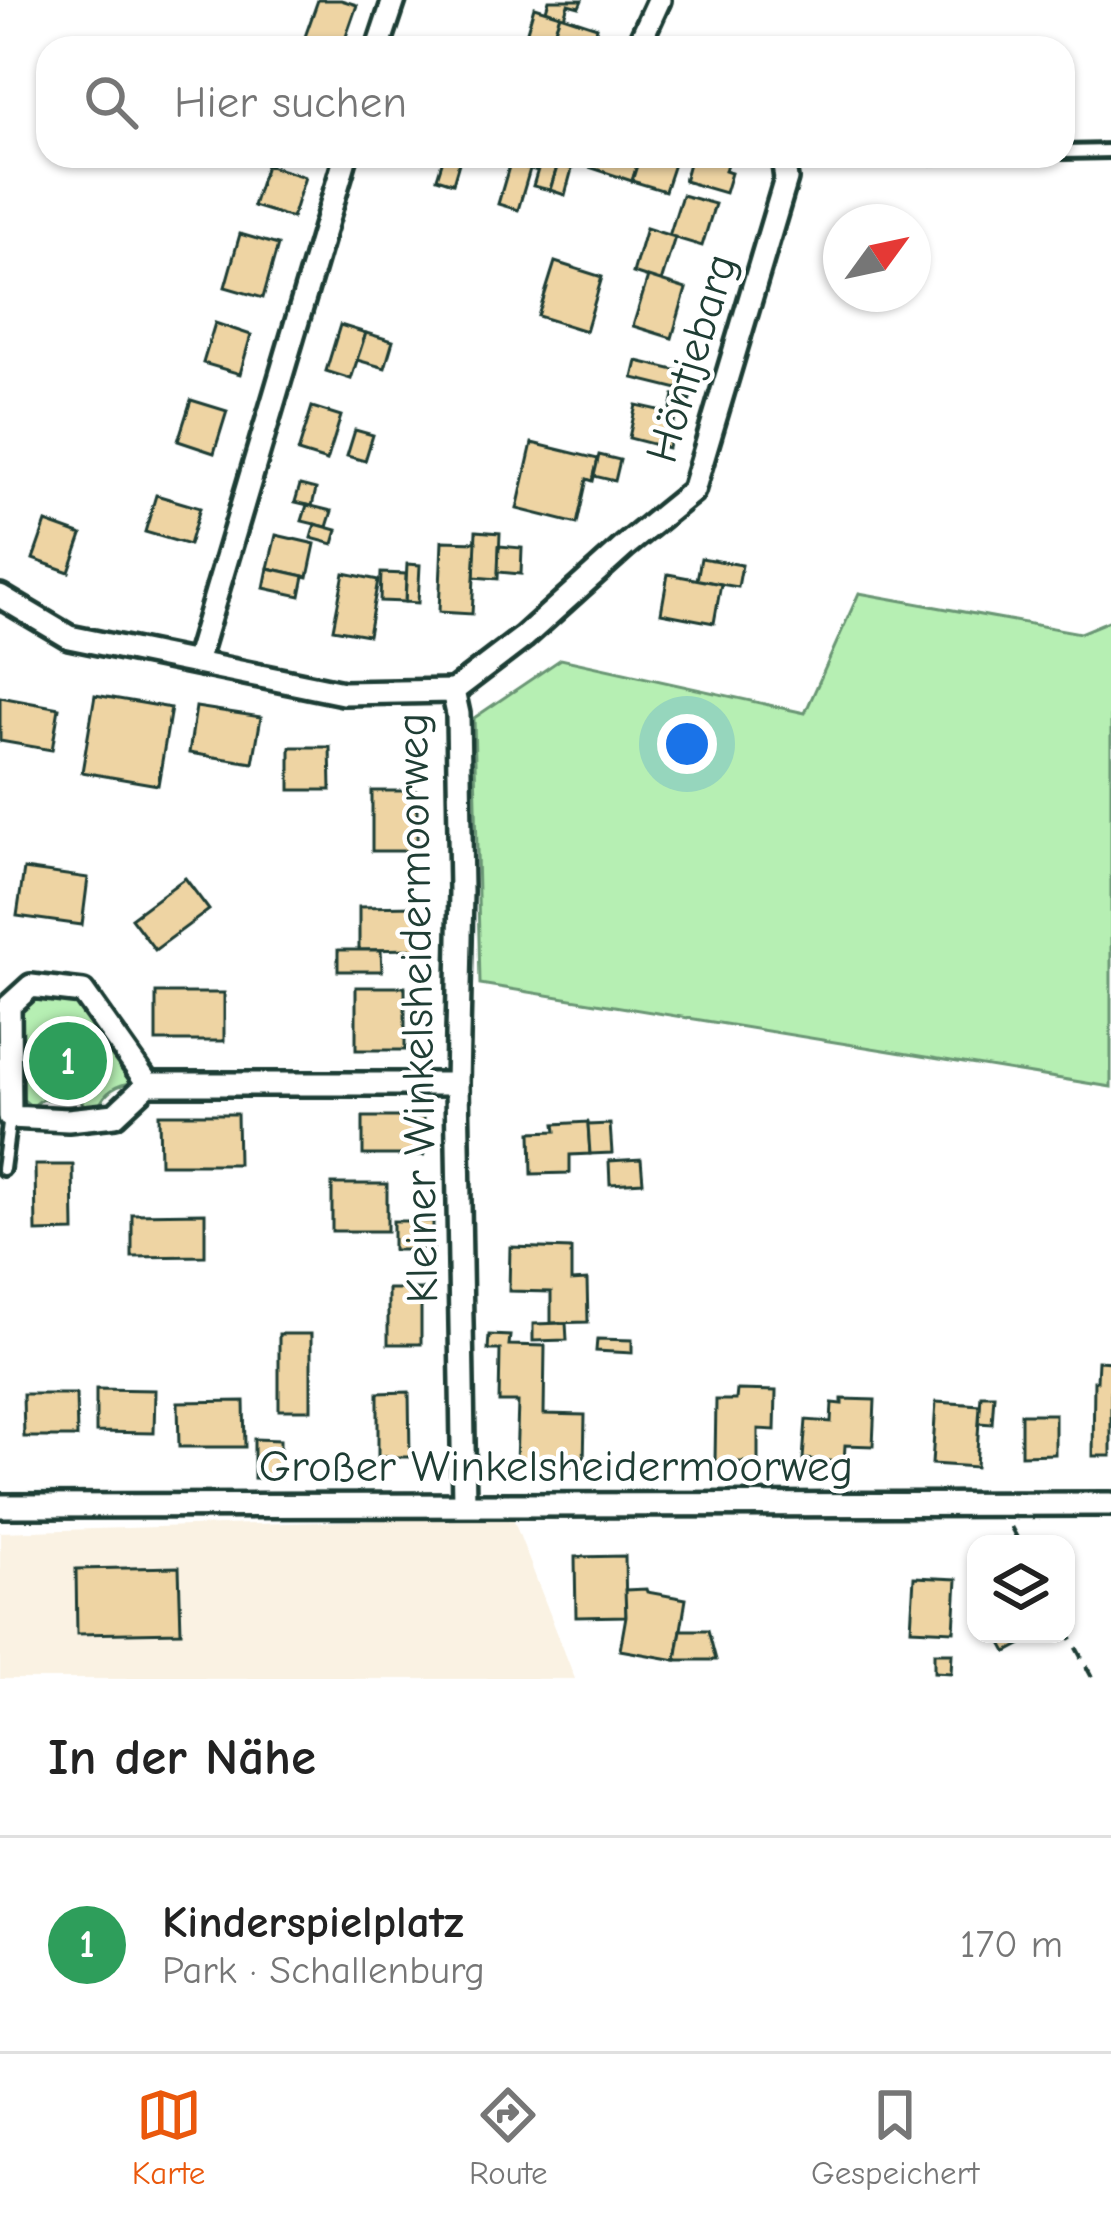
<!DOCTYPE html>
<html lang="de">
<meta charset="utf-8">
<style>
body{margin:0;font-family:"Comic Neue",sans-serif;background:#f6f6f6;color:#222}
.controls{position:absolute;right:36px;bottom:36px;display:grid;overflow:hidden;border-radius:24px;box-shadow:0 3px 9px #0004}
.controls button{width:108px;height:108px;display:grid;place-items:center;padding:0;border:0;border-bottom:3px solid #e0e0e0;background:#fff;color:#222;font:60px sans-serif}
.compass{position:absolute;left:823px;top:204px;width:108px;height:108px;border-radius:50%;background:#fff;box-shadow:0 3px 9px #0004;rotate:57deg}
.you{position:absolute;left:687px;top:744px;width:42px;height:42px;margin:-30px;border:9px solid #fff;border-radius:50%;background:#1a73e8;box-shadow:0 0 0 18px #1a73e833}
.badge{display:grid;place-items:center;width:78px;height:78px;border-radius:50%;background:#ea580c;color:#fff;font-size:39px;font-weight:700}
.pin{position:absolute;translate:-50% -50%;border:6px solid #fff;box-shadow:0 3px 12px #0006}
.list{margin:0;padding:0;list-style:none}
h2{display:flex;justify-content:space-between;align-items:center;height:156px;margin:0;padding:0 48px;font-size:51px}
h2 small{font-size:39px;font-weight:400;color:#767676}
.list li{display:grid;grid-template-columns:78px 1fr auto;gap:36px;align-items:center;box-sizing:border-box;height:216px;padding:0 48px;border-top:3px solid #e0e0e0}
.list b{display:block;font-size:45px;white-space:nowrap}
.list p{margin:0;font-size:39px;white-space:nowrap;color:#767676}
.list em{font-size:39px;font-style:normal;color:#767676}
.icon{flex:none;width:66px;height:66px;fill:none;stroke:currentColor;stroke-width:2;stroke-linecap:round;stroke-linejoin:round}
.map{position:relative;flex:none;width:1111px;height:1679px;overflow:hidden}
.search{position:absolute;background:#fff;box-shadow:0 3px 9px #0004;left:36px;right:36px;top:36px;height:132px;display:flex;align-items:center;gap:30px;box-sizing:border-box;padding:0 42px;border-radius:36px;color:#767676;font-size:45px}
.sheet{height:372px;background:#fff}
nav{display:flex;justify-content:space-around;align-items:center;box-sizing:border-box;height:168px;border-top:3px solid #e0e0e0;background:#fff;font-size:33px;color:#767676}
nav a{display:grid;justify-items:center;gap:6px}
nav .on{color:#ea580c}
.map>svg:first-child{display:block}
.built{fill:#faf2e3}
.green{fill:#b6efb3;stroke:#6a9674;stroke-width:3}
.building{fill:#eed4a3;stroke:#1f3d34;stroke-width:3}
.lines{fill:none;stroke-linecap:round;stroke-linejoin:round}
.service-casing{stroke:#1f3d34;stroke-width:20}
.minor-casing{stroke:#1f3d34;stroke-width:30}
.path{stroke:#1f3d34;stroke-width:4.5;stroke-dasharray:12 9;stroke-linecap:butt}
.service{stroke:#fff;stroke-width:10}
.minor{stroke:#fff;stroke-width:21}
.labels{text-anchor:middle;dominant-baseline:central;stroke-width:9;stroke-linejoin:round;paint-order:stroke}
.street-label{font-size:45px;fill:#1f3d34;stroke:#fff}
</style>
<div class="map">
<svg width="1111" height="1679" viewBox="0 0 1111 1679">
<rect width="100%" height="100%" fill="#fff"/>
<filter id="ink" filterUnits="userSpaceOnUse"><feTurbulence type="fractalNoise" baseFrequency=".00833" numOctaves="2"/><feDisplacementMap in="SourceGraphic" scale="24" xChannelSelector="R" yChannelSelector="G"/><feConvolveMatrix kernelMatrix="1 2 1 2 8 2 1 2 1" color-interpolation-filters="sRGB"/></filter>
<g filter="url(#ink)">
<polygon class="built" points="512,1516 575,1679 0,1679 0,1532"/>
<g class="green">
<polygon points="859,593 1080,633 1111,620 1111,1087 480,984 474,718 561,659 805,713"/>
<path d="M44,993L77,1005L106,1041L133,1083C117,1084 106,1091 99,1106L87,1108L80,1100L42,1099L32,1107L20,1097L17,1081L19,1013L30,998Z"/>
</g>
<g class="building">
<polygon points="318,0 341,0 357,5 342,48 301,48"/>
<polygon points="549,0 582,0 579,7 568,4 564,17 546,10"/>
<polygon points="534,7 560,15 549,48 524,41"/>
<polygon points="560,15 597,27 591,48 549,48"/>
<polygon points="444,156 461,156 453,183 437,178"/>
<polygon points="487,156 542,156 537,171"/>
<polygon points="579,156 640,156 632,181 577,163"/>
<polygon points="640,156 676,158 665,191 632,181"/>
<polygon points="691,156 729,156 725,171 731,173 725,193 684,181"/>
<polygon points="541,159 558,164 550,190 533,186"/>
<polygon points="510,163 530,169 518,210 498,204"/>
<polygon points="558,164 572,169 565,195 550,190"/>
<polygon points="266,165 305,177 292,218 253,206"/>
<polygon points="682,195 715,204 702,246 669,236"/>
<polygon points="646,228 675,237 661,282 633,273"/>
<polygon points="240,234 278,245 263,298 225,287"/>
<polygon points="555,262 602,277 586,331 538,316"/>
<polygon points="648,277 686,289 672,338 633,326"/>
<polygon points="215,323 251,335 240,374 203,363"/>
<polygon points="340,325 366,333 351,379 326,371"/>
<polygon points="366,333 393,341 385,368 357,360"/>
<polygon points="637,361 683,372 678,389 633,378"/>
<polygon points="674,395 690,399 686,416 670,413"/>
<polygon points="191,400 227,411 214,453 178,441"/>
<polygon points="636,405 676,414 668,448 629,438"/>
<polygon points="312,407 341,416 327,461 298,452"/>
<polygon points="355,430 373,435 365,461 347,456"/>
<polygon points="532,443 598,459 593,481 587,479 577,524 517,509"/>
<polygon points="599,455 620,460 615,481 594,476"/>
<polygon points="300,485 316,489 312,506 295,502"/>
<polygon points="156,495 200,508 189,545 145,532"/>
<polygon points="307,505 332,511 327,527 302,521"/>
<polygon points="46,522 82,535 69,572 33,559"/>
<polygon points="315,524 337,530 333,544 311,538"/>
<polygon points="476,531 500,533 498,579 474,577"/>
<polygon points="276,535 315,544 308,577 268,568"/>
<polygon points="442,541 476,542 472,614 439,612"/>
<polygon points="499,546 522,548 521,574 498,572"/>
<polygon points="701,558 742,565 738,587 697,580"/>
<polygon points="407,564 420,565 418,603 405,602"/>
<polygon points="268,568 304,576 300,596 264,588"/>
<polygon points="344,573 378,580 368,635 333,629"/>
<polygon points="381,573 406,574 405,602 380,601"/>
<polygon points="668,574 721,584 714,623 661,613"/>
<polygon points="95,695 171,708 158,785 82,772"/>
<polygon points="0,697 59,708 52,750 0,741"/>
<polygon points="196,707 261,717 253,763 189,753"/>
<polygon points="290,747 330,747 331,790 290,790"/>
<rect x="372" y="791" width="45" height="60"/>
<polygon points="24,869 88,878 82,925 17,916"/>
<polygon points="185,878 209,910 155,950 131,918"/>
<polygon points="417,906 417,949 359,950 359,907"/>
<polygon points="338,950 381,950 382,971 338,971"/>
<rect x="356" y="987" width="49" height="63"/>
<rect x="156" y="993" width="68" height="48"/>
<polygon points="159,1114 237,1114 238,1164 160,1164"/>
<rect x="363" y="1117" width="61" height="38"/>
<polygon points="588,1122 590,1154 570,1155 570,1173 532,1174 531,1132 556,1131 555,1124"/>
<polygon points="610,1124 612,1153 590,1154 588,1125"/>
<polygon points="641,1159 643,1182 610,1184 609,1161"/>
<polygon points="35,1165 73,1165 74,1231 36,1232"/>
<rect x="332" y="1184" width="55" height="47"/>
<polygon points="205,1213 205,1256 132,1257 132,1214"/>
<rect x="393" y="1221" width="40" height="29"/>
<polygon points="510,1247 571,1249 571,1281 587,1280 588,1322 551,1323 551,1292 509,1291"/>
<rect x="388" y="1289" width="33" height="55"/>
<polygon points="566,1323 567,1340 533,1341 533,1324"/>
<rect x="279" y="1334" width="32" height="76"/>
<polygon points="489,1335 510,1336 509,1345 545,1346 544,1414 585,1415 584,1466 516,1464 518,1402 499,1402 500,1350 488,1350"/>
<polygon points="597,1339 632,1340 632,1353 596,1351"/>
<polygon points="1098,1361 1111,1362 1111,1456 1093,1456 1094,1381 1097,1381"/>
<polygon points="96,1389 155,1390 154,1433 96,1432"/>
<polygon points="737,1390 776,1391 775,1430 758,1429 758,1462 715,1462 716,1400 736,1400"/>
<polygon points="409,1392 410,1457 378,1457 378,1393"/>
<polygon points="23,1394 76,1394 77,1437 24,1437"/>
<polygon points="981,1395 994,1395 992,1424 979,1423"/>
<polygon points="842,1399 875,1400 873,1446 845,1445 844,1462 803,1459 806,1420 831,1422 832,1403 842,1404"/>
<polygon points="244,1401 245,1447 179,1447 178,1402"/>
<polygon points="936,1402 980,1405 976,1467 932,1464"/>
<polygon points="1021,1414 1055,1414 1055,1454 1021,1455"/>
<polygon points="254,1439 280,1440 280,1479 254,1478"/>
<polygon points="625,1556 626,1616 576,1617 575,1557"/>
<polygon points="179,1567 181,1632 77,1634 76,1569"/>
<polygon points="914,1577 957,1579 954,1631 911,1629"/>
<polygon points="646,1589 647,1592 686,1599 676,1660 620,1650 626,1616 625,1590"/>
<polygon points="681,1630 708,1630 716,1660 676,1660"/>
<polygon points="997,1634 1041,1634 1007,1652"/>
<polygon points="934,1653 952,1653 951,1673 934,1672"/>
</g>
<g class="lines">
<g class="service-casing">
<g id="service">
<polyline points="1063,152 1111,151"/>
<polyline points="783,158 939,156"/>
<polyline points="3,1169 10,1117"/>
</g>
</g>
<g class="minor-casing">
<g id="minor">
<polyline points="378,48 394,0"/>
<polyline points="637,48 659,0"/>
<polyline points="0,596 69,637 343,693 453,691 458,714 461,891 457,1084 464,1503"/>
<polyline points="196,662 346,156"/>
<polyline points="453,691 524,637 625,546 693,491 786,179 783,158 781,156"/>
<polyline points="148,1084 115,1115 68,1120 10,1117 9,1006 31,986 83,992 148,1084 457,1084"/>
<polyline points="0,1506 1111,1504"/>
</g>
</g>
<g class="path">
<polyline points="1011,1527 1020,1544"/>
<polyline points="1066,1629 1093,1679"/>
</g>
<use href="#service" class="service"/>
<use href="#minor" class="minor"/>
</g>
</g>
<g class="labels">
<g class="street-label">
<text transform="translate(691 358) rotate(-73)">Höntjebarg</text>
<text transform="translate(417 1008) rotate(-91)">Kleiner Winkelsheidermoorweg</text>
<text x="556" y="1466">Großer Winkelsheidermoorweg</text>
</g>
</g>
</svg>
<div class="controls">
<button><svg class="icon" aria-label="layers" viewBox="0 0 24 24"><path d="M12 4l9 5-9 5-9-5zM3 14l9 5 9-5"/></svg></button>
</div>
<svg class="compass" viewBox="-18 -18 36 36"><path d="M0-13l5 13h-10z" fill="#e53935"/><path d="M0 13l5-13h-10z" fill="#767676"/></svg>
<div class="you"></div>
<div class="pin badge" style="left:68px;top:1061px;background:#2e9e5b">1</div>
<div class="search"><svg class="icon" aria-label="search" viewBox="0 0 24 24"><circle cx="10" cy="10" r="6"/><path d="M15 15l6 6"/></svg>Hier suchen</div>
</div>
<section class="sheet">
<h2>In der Nähe<small></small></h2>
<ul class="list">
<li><span class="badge" style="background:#2e9e5b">1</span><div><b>Kinderspielplatz</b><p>Park · Schallenburg</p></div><em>170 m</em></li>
</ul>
</section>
<nav>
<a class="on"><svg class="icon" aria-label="map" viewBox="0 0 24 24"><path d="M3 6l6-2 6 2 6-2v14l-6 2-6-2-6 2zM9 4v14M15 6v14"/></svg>Karte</a>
<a><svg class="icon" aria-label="directions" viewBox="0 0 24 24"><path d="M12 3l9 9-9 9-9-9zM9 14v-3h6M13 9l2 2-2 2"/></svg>Route</a>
<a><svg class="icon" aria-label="saved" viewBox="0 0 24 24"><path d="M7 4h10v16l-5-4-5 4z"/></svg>Gespeichert</a>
</nav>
